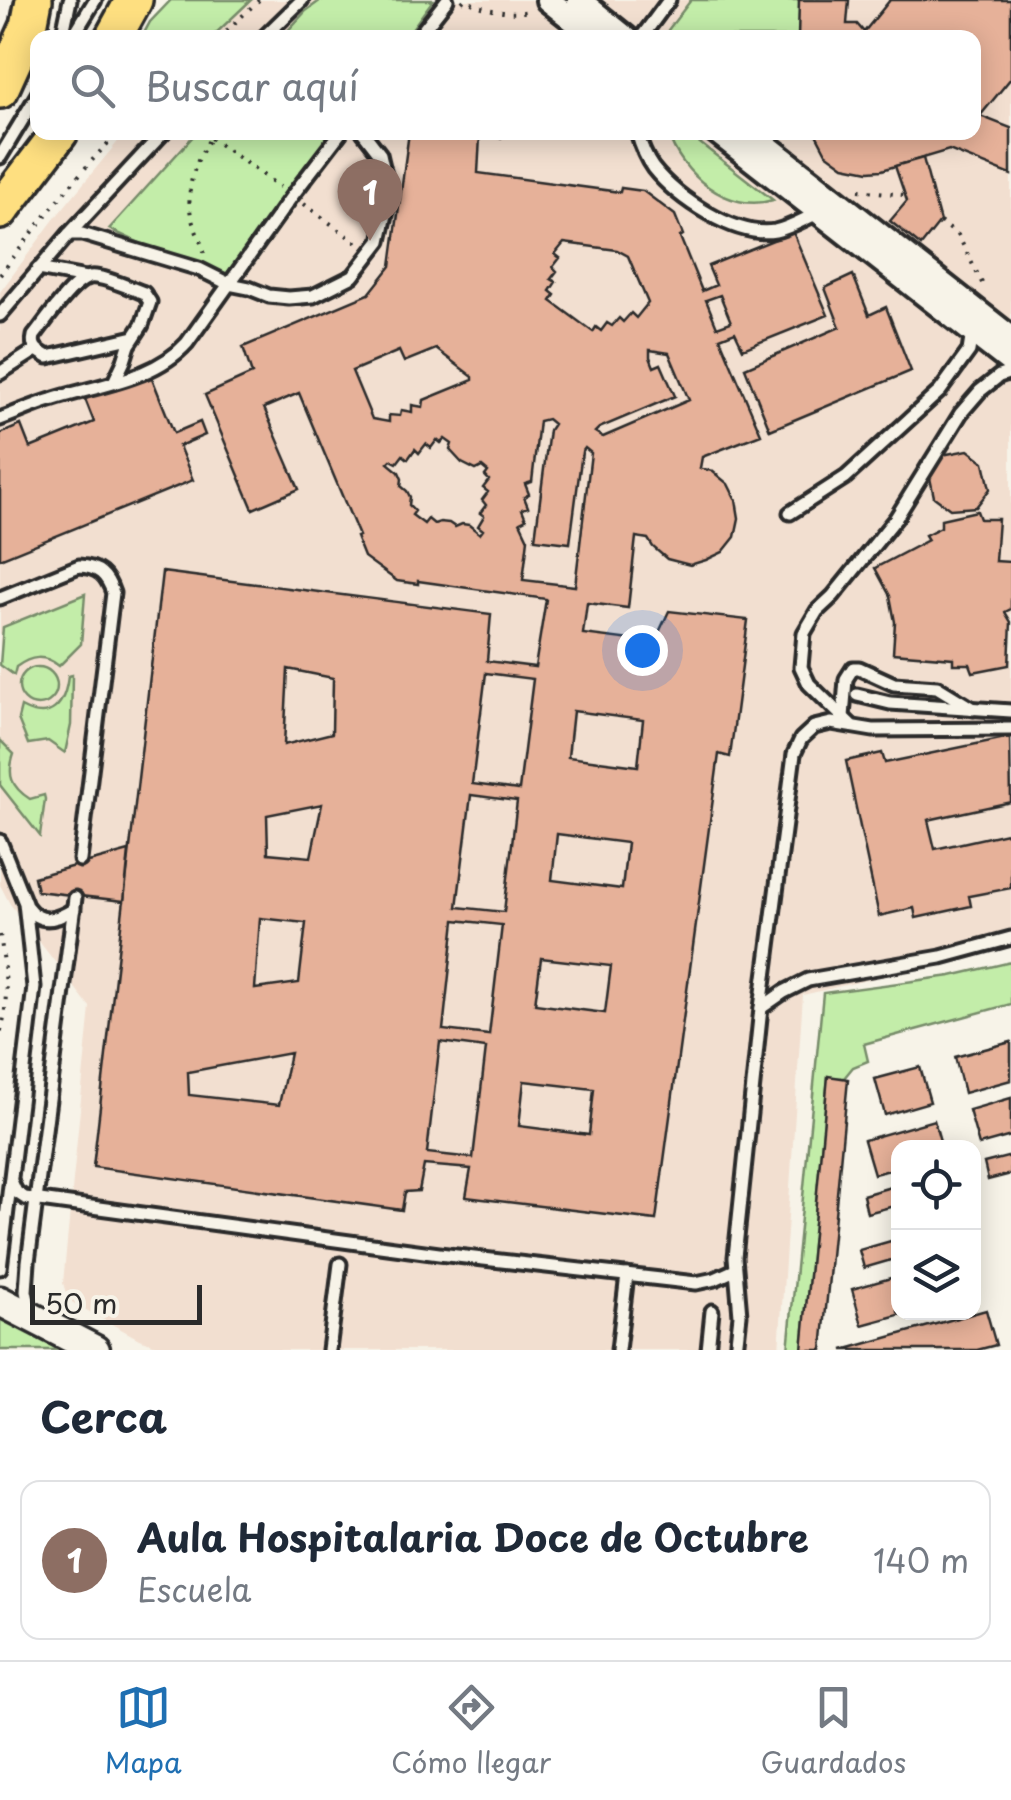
<!DOCTYPE html>
<html lang="es">
<meta charset="utf-8">
<style>
body{margin:0;font-family:"Playpen Sans",sans-serif;background:#f6f6f7;color:#1f2937}
.controls{position:absolute;right:30px;bottom:30px;display:grid;overflow:hidden;border-radius:20px;box-shadow:0 5px 25px #0003}
.controls button{width:90px;height:90px;display:grid;place-items:center;padding:0;border:0;border-bottom:2px solid #e0e1e3;background:#fff;color:#1f2937;font:50px sans-serif}
.scale{position:absolute;left:30px;bottom:25px;width:172px;box-sizing:border-box;padding-left:10px;border:5px solid #2b2b2b;border-top:0;font-size:28px;line-height:35px;white-space:nowrap;color:#2b2b2b;-webkit-text-stroke:8px #f7f3e8;paint-order:stroke}
.you{position:absolute;left:642px;top:650px;width:35px;height:35px;margin:-25px;border:8px solid #fff;border-radius:50%;background:#1a73e8;box-shadow:0 0 0 15px #1a73e833}
.badge{display:grid;place-items:center;width:65px;height:65px;border-radius:50%;background:#1f6fb2;color:#fff;font-size:32px;font-weight:700}
.pin{position:absolute;translate:-50% -82px;filter:drop-shadow(0 2px 5px #0008)}
.pin::after{content:'';position:absolute;top:52px;width:35px;height:30px;background:inherit;clip-path:polygon(0 0,100% 0,50% 100%)}
.list{margin:0;padding:0;list-style:none}
h2{display:flex;justify-content:space-between;align-items:center;height:130px;margin:0;padding:0 40px;font-size:42px}
h2 small{font-size:32px;font-weight:400;color:#747a83}
.list li{display:grid;grid-template-columns:65px 1fr auto;gap:30px;align-items:center;box-sizing:border-box;height:160px;margin:0 20px 20px;padding:0 20px;border:2px solid #e0e1e3;border-radius:20px}
.list b{display:block;font-size:38px;white-space:nowrap}
.list p{margin:0;font-size:32px;white-space:nowrap;color:#747a83}
.list em{font-size:32px;font-style:normal;color:#747a83}
.icon{flex:none;width:55px;height:55px;fill:none;stroke:currentColor;stroke-width:2;stroke-linecap:round;stroke-linejoin:round}
.map{position:relative;flex:none;width:1011px;height:1350px;overflow:hidden}
.search{position:absolute;background:#fff;box-shadow:0 5px 25px #0003;left:30px;right:30px;top:30px;height:110px;display:flex;align-items:center;gap:25px;box-sizing:border-box;padding:0 35px;border-radius:20px;color:#747a83;font-size:38px}
.sheet{height:310px;background:#fff}
nav{display:flex;justify-content:space-around;align-items:center;box-sizing:border-box;height:140px;border-top:2px solid #e0e1e3;background:#fff;font-size:28px;color:#747a83}
nav a{display:grid;justify-items:center;gap:5px}
nav .on{color:#1f6fb2}
.map>svg:first-child{display:block}
.built{fill:#f2dfd0}
.green{fill:#c3eda9;stroke:#778c6a;stroke-width:2.5}
.building{fill:#e6b199;stroke:#2b2b2b;stroke-width:2.5;fill-rule:evenodd}
.lines{fill:none;stroke-linecap:round;stroke-linejoin:round}
.service-casing{stroke:#2b2b2b;stroke-width:19}
.minor-casing{stroke:#2b2b2b;stroke-width:30}
.tertiary-casing{stroke:#2b2b2b;stroke-width:35}
.primary-casing{stroke:#2b2b2b;stroke-width:42}
.path{stroke:#2b2b2b;stroke-width:4;stroke-dasharray:2.5 8;stroke-linecap:butt}
.service{stroke:#f7f3e8;stroke-width:11}
.minor{stroke:#f7f3e8;stroke-width:22}
.tertiary{stroke:#f7f3e8;stroke-width:28}
.primary{stroke:#fedf80;stroke-width:35}
</style>
<div class="map">
<svg width="1011" height="1350" viewBox="0 0 1011 1350">
<rect width="100%" height="100%" fill="#f7f3e8"/>
<filter id="ink" filterUnits="userSpaceOnUse"><feTurbulence type="fractalNoise" baseFrequency=".01" numOctaves="2"/><feDisplacementMap in="SourceGraphic" scale="20" xChannelSelector="R" yChannelSelector="G"/><feConvolveMatrix kernelMatrix="1 2 1 2 8 2 1 2 1" color-interpolation-filters="sRGB"/></filter>
<g filter="url(#ink)">
<polygon class="built" points="235,0 1011,0 1011,946 803,995 779,1350 171,1350 139,1339 68,1300 63,1283 90,1007 10,904 0,885 0,292 55,218 125,133 974,132 974,38 204,37"/>
<g class="green">
<polygon points="171,0 251,0 212,37 142,37 150,22"/>
<polygon points="321,0 433,0 406,37 282,37 306,11"/>
<polygon points="691,0 818,0 816,37 669,37 668,30"/>
<polygon points="196,133 338,133 229,284 109,229"/>
<path d="M668,133H687L773,200C728,214 681,174 668,133Z"/>
<path d="M85,594L81,644L59,666C44,654 31,656 16,667L14,675L0,665L3,627Z"/>
<circle cx="38" cy="686" r="19"/>
<path d="M72,675L71,725L65,753L48,741L28,744L18,719L21,707C51,723 65,705 68,676Z"/>
<path d="M0,740L14,754C7,775 11,787 30,799L44,795L45,799L40,836L0,785Z"/>
<polygon points="1011,962 1011,1004 864,1044 868,1061 853,1067 844,1078 828,1077 802,1350 788,1350 823,993 951,976"/>
<polygon points="0,1316 68,1350 0,1350"/>
</g>
<g class="building">
<polygon points="799,0 849,0 847,24 857,24 864,32 890,0 1011,0 1011,78 980,116 1011,128 1011,175 949,150 882,170 869,171 844,166 826,153 815,132 974,132 974,38 798,38"/>
<path d="M409,132H502L501,138L480,137L478,173L620,192L621,188L643,191L675,215L683,235L680,237L702,291L716,285L708,266L793,232L828,315L743,349L735,332L720,338L761,434L702,457L700,468L712,471L728,484L736,500L739,518L735,537L723,552L706,560L690,565L667,559L653,547L648,539L636,537L628,608L587,603L583,634L654,643L669,611L748,620L730,757L719,754L656,1220L466,1197L471,1169L424,1165L419,1191L405,1192L402,1210L93,1167L162,572L491,614L487,661L535,667L546,599L418,581V584L397,581L364,557L356,537L359,536L299,393L264,408L299,489L253,509L205,395L252,374L243,347L369,294L391,266ZM564,243L617,250L628,256L648,303L636,318L631,313L623,322L619,318L612,326L607,323L601,331L596,327L593,332L551,301L555,295L550,291L556,282L551,279L557,271L553,267L560,258L555,254ZM720,295L731,322L717,327L706,300ZM436,349L473,377V380L424,400L423,407L412,405V412L401,410L400,416L389,415V422L372,419L352,371L399,351L404,362ZM650,350L669,353L689,400L603,437L595,432L599,428L675,396L661,364L654,367L650,357ZM547,419L553,424L549,430L535,539L570,543L582,452L585,448L591,453L575,586L523,580L528,539L520,522L526,519L522,509L528,507L524,497L529,494L525,484L532,482L539,421ZM445,439L452,444L450,450L462,463L476,470L482,467L488,472L485,476L489,480L483,488L488,492L482,500L486,505L480,513L484,516L478,526L483,530L480,534L469,525L462,524L455,527L449,523L440,522L434,524L428,519L424,524L412,515L415,511L409,505L410,497L407,491L401,486L402,479L399,472L388,463L391,460L397,463L403,455L408,459L415,449L419,453L426,444L431,448L437,440L441,443ZM288,669L333,678L332,733L284,745ZM486,673L533,679L519,790L472,784ZM573,711L643,720L638,766L568,757ZM471,795L517,801L504,912L457,907ZM322,804L311,857L268,853L267,815ZM557,834L627,843L622,889L552,880ZM260,918L306,923L299,983L255,989ZM455,920L502,925L489,1035L443,1030ZM541,958L611,966L605,1013L535,1004ZM440,1042L486,1048L473,1158L427,1153ZM290,1053L279,1105L189,1095L188,1072ZM524,1081L594,1089L589,1135L519,1126Z"/>
<polygon points="923,158 940,222 921,246 890,221 907,201 895,166"/>
<polygon points="853,275 869,315 886,307 911,371 770,430 745,368 840,327 825,288"/>
<polygon points="150,373 174,433 200,422 205,435 179,446 193,480 0,559 0,434 21,425 30,448 94,422 85,399"/>
<polygon points="968,450 984,462 990,489 976,507 950,509 934,497 929,473 942,455"/>
<polygon points="977,511 980,519 998,519 995,561 1010,562 1011,554 1011,609 1005,612 1011,622 1009,665 973,672 970,664 953,664 953,658 893,653 895,622 890,596 875,568 928,540 925,535 941,527 941,519"/>
<polygon points="1010,737 1011,802 928,820 935,849 1011,832 1011,888 969,896 971,906 916,918 914,908 879,916 846,761 882,753 885,763"/>
<polygon points="129,851 124,901 37,891 34,877"/>
<polygon points="1011,1042 1011,1080 964,1093 955,1057"/>
<polygon points="920,1067 930,1102 885,1115 875,1079"/>
<polygon points="828,1076 848,1079 822,1350 802,1350"/>
<polygon points="1011,1098 1011,1136 979,1145 969,1110"/>
<polygon points="934,1120 942,1148 898,1148 898,1168 874,1174 864,1140"/>
<polygon points="1011,1156 1011,1174 988,1180 984,1163"/>
<polygon points="898,1185 898,1205 867,1213 863,1195"/>
<polygon points="898,1239 898,1258 864,1268 859,1250"/>
<polygon points="898,1276 898,1312 909,1312 862,1325 852,1289"/>
<polygon points="986,1310 996,1345 977,1350 843,1350"/>
</g>
<g class="lines">
<g class="service-casing">
<g id="service">
<polyline points="62,38 70,0"/>
<polyline points="72,38 95,0"/>
<polyline points="263,38 302,0"/>
<polyline points="417,38 447,0"/>
<polyline points="641,38 669,0"/>
<path d="M637,132C641,146 645,157 653,168C677,198 735,238 775,231C790,228 804,219 818,213"/>
<polyline points="0,157 38,94"/>
<polyline points="69,234 82,234 199,269 229,284 249,288 269,296 289,298 313,296 353,276 380,241 390,197 380,154 363,132"/>
<polyline points="38,269 86,278"/>
<polyline points="0,315 69,234 164,132"/>
<polyline points="0,373 36,350"/>
<path d="M114,382L124,361L129,345L142,325L150,302L144,293C132,289 102,275 90,277C72,281 46,321 34,336C31,348 38,351 48,357L134,337"/>
<path d="M0,419C17,413 34,405 51,400C97,385 154,380 187,343L292,196L341,132"/>
<polyline points="790,513 846,477 940,391 969,351 972,332"/>
<path d="M0,598L79,566C99,567 107,575 113,593L80,860"/>
<polyline points="857,695 890,703 1011,711"/>
<polyline points="843,717 846,679 853,668 859,668 894,684 937,687 973,709"/>
<polyline points="851,725 809,684 801,667 804,633 817,611 833,596 896,518 961,413 980,391 999,376 1011,372"/>
<polyline points="0,841 25,903 34,987 0,1268"/>
<path d="M27,907C40,925 57,920 74,909"/>
<polyline points="761,1008 784,992 808,980 941,957 1011,938"/>
<polyline points="12,1183 16,1192 25,1198 439,1254 696,1283 715,1279 735,1270"/>
<polyline points="30,1310 26,1291 28,1262 75,898"/>
<polyline points="329,1350 340,1264"/>
<polyline points="618,1350 627,1275"/>
<polyline points="708,1350 712,1311"/>
<polyline points="736,1350 740,1315 735,1257 761,1008 794,754 801,739 814,727 831,723 873,730 1011,729"/>
</g>
</g>
<g class="minor-casing">
<g id="minor">
<polyline points="548,0 596,38"/>
<polyline points="579,0 626,38"/>
<polyline points="717,132 1011,362"/>
<polyline points="749,132 1011,338"/>
</g>
</g>
<g class="tertiary-casing">
<polyline id="tertiary" points="0,1301 95,1350"/>
</g>
<g class="primary-casing">
<g id="primary">
<polyline points="113,38 134,0"/>
<polyline points="0,90 29,26 34,0"/>
<polyline points="0,211 60,132"/>
</g>
</g>
<g class="path">
<path d="M462,2L464,0C486,9 505,16 529,11"/>
<polyline points="219,38 259,0"/>
<polyline points="202,132 280,187"/>
<polyline points="859,190 904,195"/>
<polyline points="304,204 357,243"/>
<polyline points="940,222 958,235 984,287"/>
<path d="M204,253C202,243 197,234 193,223C183,191 195,158 215,132"/>
<path d="M0,275C38,225 75,176 119,132"/>
<path d="M0,935C5,967 10,1003 0,1034"/>
</g>
<use href="#service" class="service"/>
<use href="#minor" class="minor"/>
<use href="#tertiary" class="tertiary"/>
<use href="#primary" class="primary"/>
</g>
</g>
</svg>
<div class="controls">
<button><svg class="icon" aria-label="locate" viewBox="0 0 24 24"><circle cx="12" cy="12" r="6"/><path d="M12 2v4M12 18v4M2 12h4M18 12h4"/></svg></button>
<button><svg class="icon" aria-label="layers" viewBox="0 0 24 24"><path d="M12 4l9 5-9 5-9-5zM3 14l9 5 9-5"/></svg></button>
</div>
<div class="scale">50 m</div>
<div class="you"></div>
<div class="pin badge" style="left:370px;top:241px;background:#8d6e63">1</div>
<div class="search"><svg class="icon" aria-label="search" viewBox="0 0 24 24"><circle cx="10" cy="10" r="6"/><path d="M15 15l6 6"/></svg>Buscar aquí</div>
</div>
<section class="sheet">
<h2>Cerca<small></small></h2>
<ul class="list">
<li><span class="badge" style="background:#8d6e63">1</span><div><b>Aula Hospitalaria Doce de Octubre</b><p>Escuela</p></div><em>140 m</em></li>
</ul>
</section>
<nav>
<a class="on"><svg class="icon" aria-label="map" viewBox="0 0 24 24"><path d="M3 6l6-2 6 2 6-2v14l-6 2-6-2-6 2zM9 4v14M15 6v14"/></svg>Mapa</a>
<a><svg class="icon" aria-label="directions" viewBox="0 0 24 24"><path d="M12 3l9 9-9 9-9-9zM9 14v-3h6M13 9l2 2-2 2"/></svg>Cómo llegar</a>
<a><svg class="icon" aria-label="saved" viewBox="0 0 24 24"><path d="M7 4h10v16l-5-4-5 4z"/></svg>Guardados</a>
</nav>
